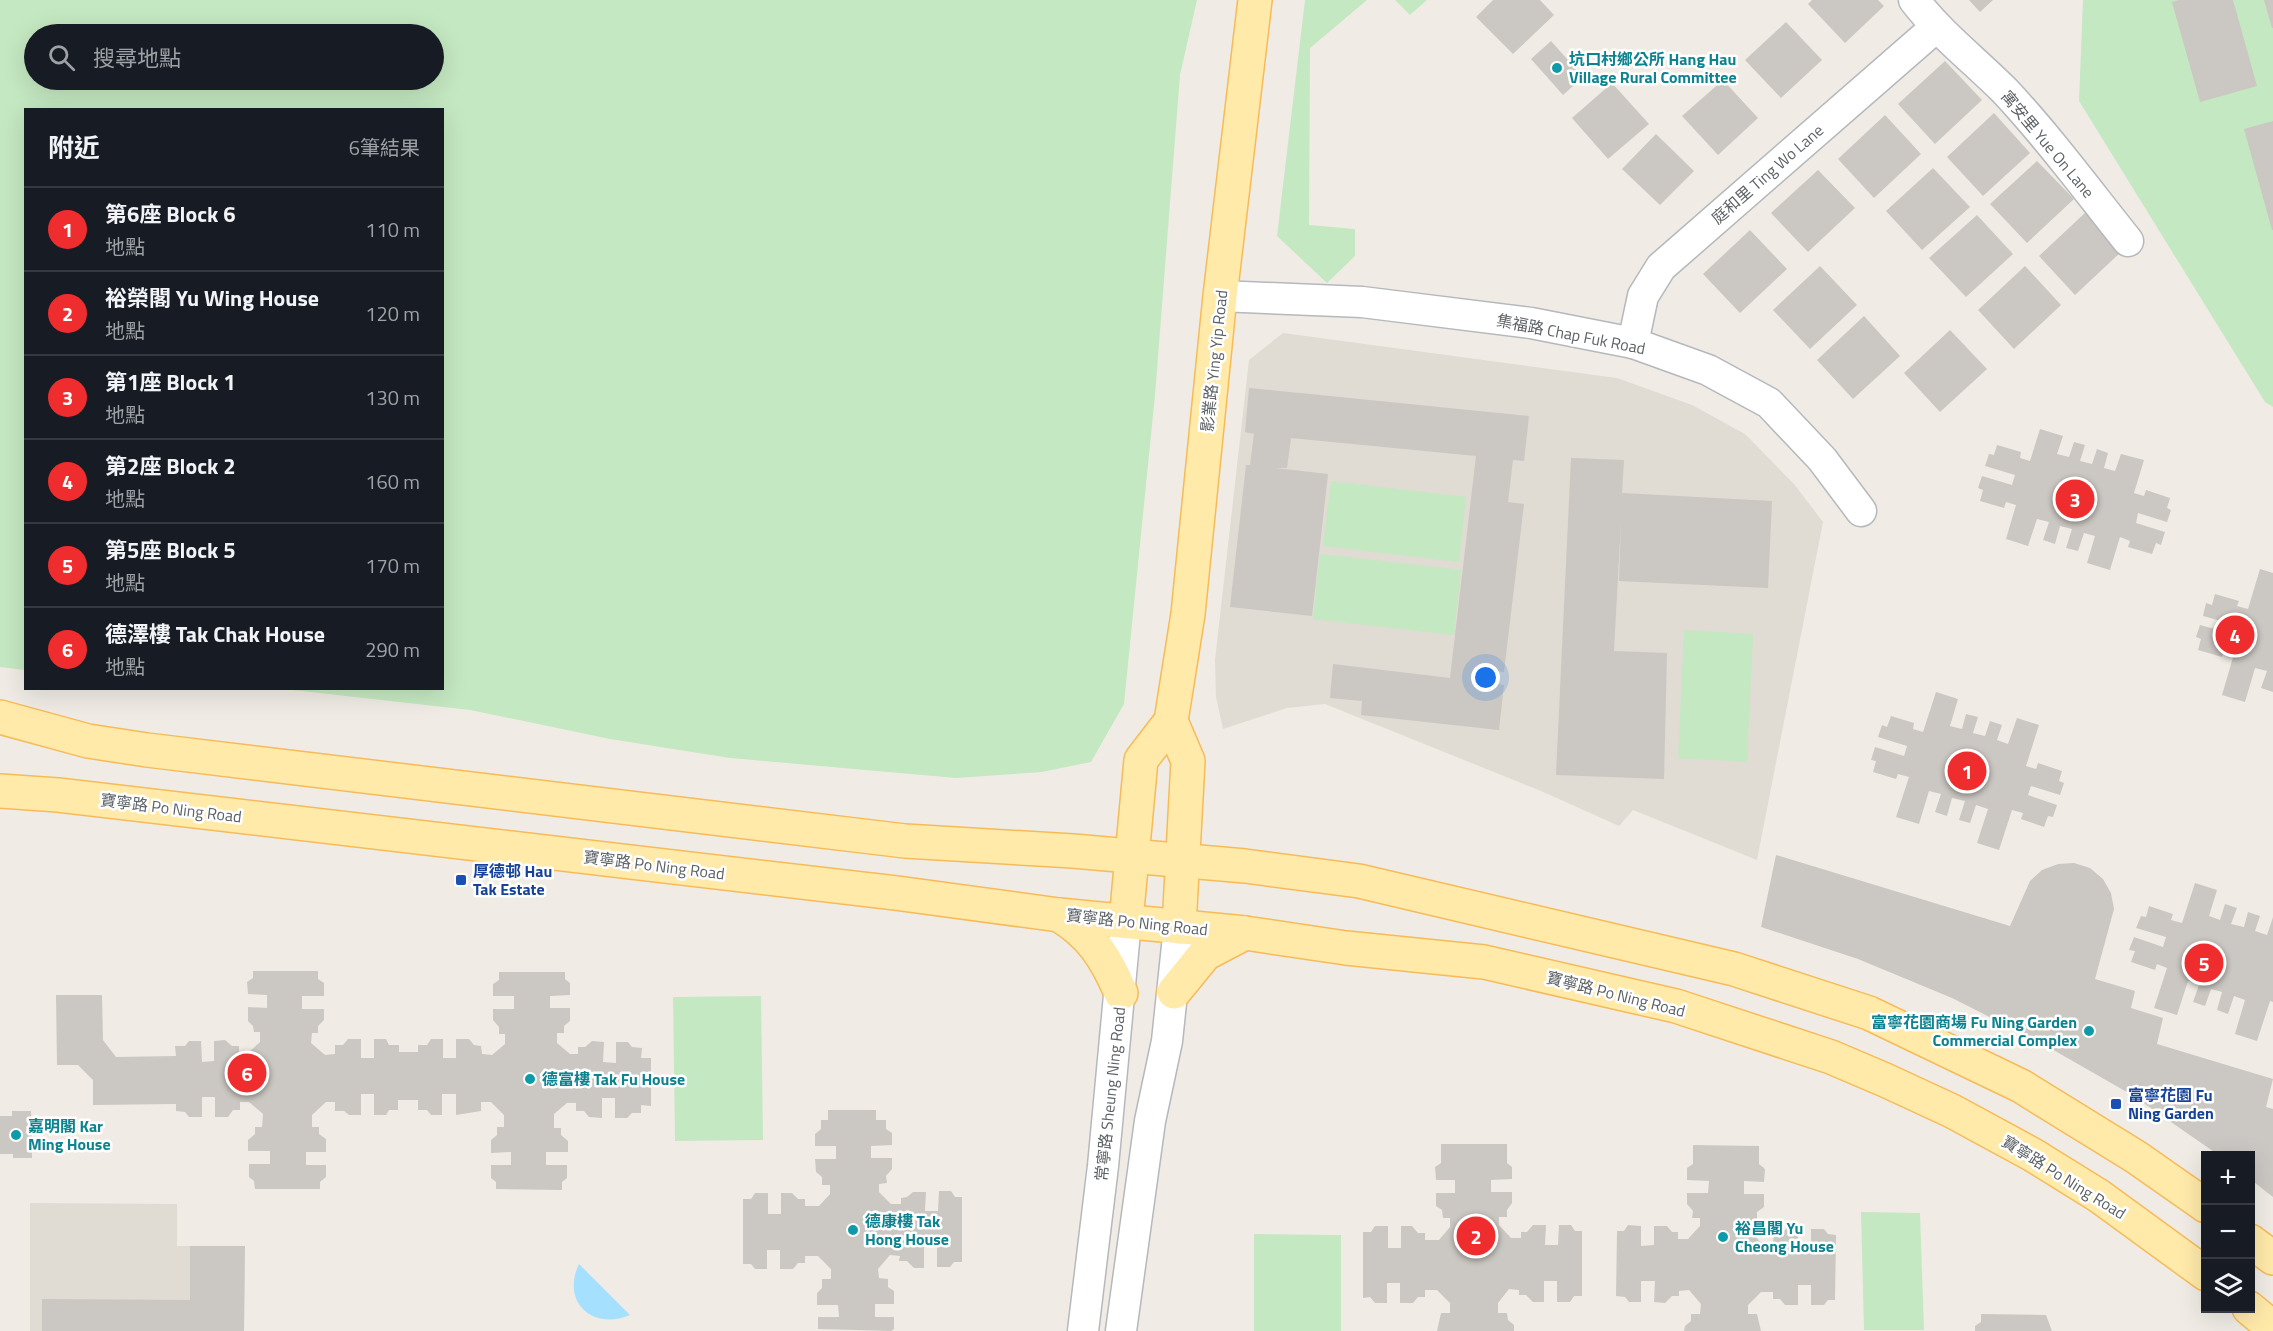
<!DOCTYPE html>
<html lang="zh-TW">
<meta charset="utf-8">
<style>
body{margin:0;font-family:"Titillium Web","Noto Sans TC",sans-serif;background:#242831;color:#f1f3f6}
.controls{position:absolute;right:18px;bottom:18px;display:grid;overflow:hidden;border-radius:0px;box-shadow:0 6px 24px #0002}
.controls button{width:54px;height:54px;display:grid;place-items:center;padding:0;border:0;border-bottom:2px solid #363941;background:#171b24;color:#f1f3f6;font:30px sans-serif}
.you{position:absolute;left:1486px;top:678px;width:21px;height:21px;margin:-15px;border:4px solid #fff;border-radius:50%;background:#1a73e8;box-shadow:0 0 0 9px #1a73e833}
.badge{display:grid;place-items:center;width:39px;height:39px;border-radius:50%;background:#ef2c2e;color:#fff;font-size:20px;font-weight:700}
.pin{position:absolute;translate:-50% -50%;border:3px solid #fff;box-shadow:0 2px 6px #0006}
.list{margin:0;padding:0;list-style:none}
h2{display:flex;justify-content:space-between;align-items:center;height:78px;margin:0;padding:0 24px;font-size:26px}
h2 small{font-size:20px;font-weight:400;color:#9ea1a6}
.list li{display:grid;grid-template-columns:39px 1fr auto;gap:18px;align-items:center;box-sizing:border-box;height:84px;padding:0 24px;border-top:2px solid #363941}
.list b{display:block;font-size:22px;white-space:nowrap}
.list p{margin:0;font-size:20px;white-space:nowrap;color:#9ea1a6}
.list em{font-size:20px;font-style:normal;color:#9ea1a6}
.icon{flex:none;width:33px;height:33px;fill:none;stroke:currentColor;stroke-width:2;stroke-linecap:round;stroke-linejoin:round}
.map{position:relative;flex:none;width:2273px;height:1331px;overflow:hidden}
.search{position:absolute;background:#171b24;box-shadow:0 6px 24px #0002;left:24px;top:24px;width:420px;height:66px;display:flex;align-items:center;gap:15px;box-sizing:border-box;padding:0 21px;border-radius:33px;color:#9ea1a6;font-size:22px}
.panel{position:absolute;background:#171b24;box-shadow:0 6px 24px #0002;left:24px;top:108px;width:420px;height:582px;border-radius:0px}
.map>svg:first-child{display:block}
.education{fill:#e0dbd3}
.green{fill:#c4e8c1;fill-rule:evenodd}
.water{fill:#a5e0ff}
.building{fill:#cbc7c2}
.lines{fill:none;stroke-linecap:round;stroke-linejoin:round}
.minor-casing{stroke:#b5b8bc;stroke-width:33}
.major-casing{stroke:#f6bb58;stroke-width:36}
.minor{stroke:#fff;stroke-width:30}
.major{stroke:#ffeaaa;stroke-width:33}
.culture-dot{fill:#0f9aa8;stroke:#fff;stroke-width:2}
.transit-dot{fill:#1a4fb4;stroke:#fff;stroke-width:2}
.labels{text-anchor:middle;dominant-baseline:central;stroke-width:5;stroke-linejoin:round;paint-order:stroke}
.culture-label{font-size:16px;font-weight:bold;fill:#0d838f;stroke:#fff;text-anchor:start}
.street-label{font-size:16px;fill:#5d6266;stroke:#fff}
.transit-label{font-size:16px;font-weight:bold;fill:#164399;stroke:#fff;text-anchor:start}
</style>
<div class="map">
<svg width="2273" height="1331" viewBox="0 0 2273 1331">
<rect width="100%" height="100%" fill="#f0ece5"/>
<g class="education">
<polygon points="1283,333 1617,378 1692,405 1745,434 1794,484 1823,522 1757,860 1633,810 1619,826 1541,791 1325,704 1287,708 1223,729 1216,697 1215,660 1249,360"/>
<polygon points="30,1203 177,1204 177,1246 245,1246 244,1331 30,1331"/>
</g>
<g class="green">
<path d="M0,0H1197L1180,75L1155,395L1124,704L1091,762L1042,772L956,778L730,758L610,739L470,710L284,689L442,688V110H26L25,670L0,667ZM34,34H434V80H34Z"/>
<polygon points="1305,0 1367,0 1310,48 1309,225 1355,229 1355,256 1327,283 1277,236"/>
<polygon points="1395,0 1427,0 1410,15"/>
<polygon points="2083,0 2273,0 2273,407 2265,402 2079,101"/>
<polygon points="1331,481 1466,497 1459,562 1323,546"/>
<polygon points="1320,554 1461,570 1454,635 1313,619"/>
<polygon points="1684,630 1753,634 1747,762 1678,758"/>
<polygon points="761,996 763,1140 675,1141 673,997"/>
<polygon points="1861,1212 1920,1213 1924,1330 1864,1330"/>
<polygon points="1254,1234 1341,1235 1341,1331 1254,1331"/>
</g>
<path class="water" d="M579,1264L630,1315C592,1331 561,1302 579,1264Z"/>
<g class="building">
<polygon points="1493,0 1540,0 1554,15 1513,54 1476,17"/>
<polygon points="1812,0 1878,0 1884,6 1845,43 1808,4"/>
<polygon points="1969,0 1993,0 1980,12"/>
<polygon points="2179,0 2233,0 2257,86 2200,102 2172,2"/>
<polygon points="2264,0 2273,0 2273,28 2272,28"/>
<polygon points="1786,22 1822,60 1781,98 1745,60"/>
<polygon points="1551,41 1583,77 1563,95 1531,59"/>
<polygon points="1945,61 1982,100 1935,144 1898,104"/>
<polygon points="1723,80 1758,118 1718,155 1682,116"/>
<polygon points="1612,83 1649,124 1608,159 1572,118"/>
<polygon points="1994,113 2030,153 1983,196 1947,157"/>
<polygon points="1885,115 1921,154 1874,198 1838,159"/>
<polygon points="2273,121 2273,230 2272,230 2244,129"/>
<polygon points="1656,134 1694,171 1660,205 1622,169"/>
<polygon points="2037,161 2074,199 2027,243 1990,204"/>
<polygon points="1933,168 1970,207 1922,250 1886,211"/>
<polygon points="1818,170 1855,208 1808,252 1771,213"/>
<polygon points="2086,212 2122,251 2075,295 2039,256"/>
<polygon points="1977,215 2013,254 1966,297 1929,258"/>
<polygon points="1750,230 1787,269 1740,313 1703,274"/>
<polygon points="1820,266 1857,305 1810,349 1773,310"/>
<polygon points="2025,266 2061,305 2014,349 1978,310"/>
<polygon points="1864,316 1900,356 1853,399 1817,360"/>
<polygon points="1950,330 1987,369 1940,412 1904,373"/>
<polygon points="1249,388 1529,416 1524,461 1513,460 1508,502 1524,504 1504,672 1478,669 1477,681 1504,685 1499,730 1361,715 1362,701 1330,698 1333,664 1450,678 1476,456 1291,438 1287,468 1275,468 1328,474 1312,616 1230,607 1246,465 1250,465 1254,434 1245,432"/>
<polygon points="2040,429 2063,436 2057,454 2069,457 2074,442 2085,445 2080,461 2092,464 2097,449 2108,453 2104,468 2115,471 2121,454 2144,460 2134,493 2144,496 2146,490 2170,498 2167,508 2171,510 2167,522 2138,513 2136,523 2165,532 2161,545 2156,543 2152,554 2128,547 2130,541 2120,537 2110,570 2087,563 2095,536 2084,533 2078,551 2066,548 2072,529 2060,526 2055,544 2043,540 2049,522 2037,519 2028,546 2006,539 2016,505 2006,502 2004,508 1980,501 1983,490 1978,488 1982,476 2012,485 2015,475 1985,466 1989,454 1994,455 1997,445 2021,452 2020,458 2030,461"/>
<polygon points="1571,458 1624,460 1622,493 1772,501 1768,588 1619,581 1621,521 1614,651 1667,653 1664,779 1556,775"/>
<polygon points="2260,569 2273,573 2273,692 2261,688 2267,671 2255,668 2245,702 2222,695 2234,654 2224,651 2222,657 2198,650 2201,639 2196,637 2200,625 2229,633 2232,624 2203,616 2206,603 2212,605 2215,594 2239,601 2237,606 2248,609"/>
<polygon points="1936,692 1958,699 1950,726 1962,729 1966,714 1978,717 1973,733 1985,736 1990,721 2002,725 1997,740 2008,744 2017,718 2039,725 2026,766 2036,769 2038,763 2062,771 2059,781 2064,783 2060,795 2031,786 2028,795 2057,805 2053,817 2048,816 2044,827 2021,819 2023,813 2012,810 1999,850 1977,843 1988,809 1976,805 1970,823 1959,820 1965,801 1952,798 1947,816 1935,812 1941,794 1929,791 1919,824 1896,817 1909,777 1898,774 1896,779 1873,772 1876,761 1871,760 1875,747 1904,756 1907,746 1878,737 1882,725 1887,727 1891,716 1914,723 1913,729 1923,732"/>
<polygon points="1776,855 2010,926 2030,881 2042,870 2058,864 2074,863 2090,868 2103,879 2111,893 2114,909 2095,979 2135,991 2131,1008 2163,1018 2157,1044 2273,1079 2266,1107 2273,1109 2273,1197 2250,1179 2250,1156 2220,1156 2132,1095 2043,1044 1952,998 1858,959 1761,927"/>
<polygon points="2195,883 2217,890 2209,916 2220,920 2225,904 2237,908 2231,924 2244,927 2248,912 2260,916 2255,931 2267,935 2273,917 2273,1002 2270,1001 2257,1041 2235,1034 2245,1000 2234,996 2228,1014 2217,1010 2222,992 2211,989 2205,1006 2193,1002 2199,985 2188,981 2177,1015 2154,1008 2167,968 2157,964 2155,970 2131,962 2135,951 2129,950 2134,937 2163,947 2166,937 2136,928 2141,916 2146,917 2149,906 2173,914 2171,920 2182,923"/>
<polygon points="253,971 318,971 318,979 324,983 324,996 302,996 302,1009 324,1009 324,1020 318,1026 318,1033 312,1033 311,1043 325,1055 335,1054 335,1045 343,1045 348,1039 361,1039 361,1058 374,1058 374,1039 386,1039 389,1045 399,1045 399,1052 418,1052 418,1045 427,1045 431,1039 443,1039 443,1058 456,1058 456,1039 469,1039 474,1045 481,1046 482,1054 492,1055 505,1044 505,1034 499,1034 499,1027 493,1020 493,1009 514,1009 514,996 493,996 493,984 499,980 499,972 565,972 565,979 570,983 570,995 550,996 550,1008 570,1008 570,1021 564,1026 564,1033 557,1033 557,1043 570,1054 578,1054 578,1047 585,1047 592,1041 604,1042 603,1062 616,1063 616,1042 628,1042 632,1047 642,1048 641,1058 651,1058 651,1106 641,1105 641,1113 632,1113 627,1118 615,1118 615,1098 602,1098 602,1118 589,1117 584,1111 576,1111 576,1103 567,1103 554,1114 554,1128 561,1128 561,1135 568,1141 568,1152 546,1152 546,1165 567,1165 567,1178 562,1182 562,1190 496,1189 496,1182 491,1178 491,1165 511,1165 511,1152 491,1153 491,1140 497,1135 497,1127 504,1127 504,1115 491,1102 481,1102 481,1111 456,1115 456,1094 442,1094 442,1115 431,1115 427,1110 418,1110 418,1100 398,1100 398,1110 389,1110 386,1115 374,1115 374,1094 361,1094 361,1115 349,1115 344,1111 335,1111 335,1102 326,1102 312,1115 312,1127 319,1127 319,1134 326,1139 326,1152 306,1152 306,1165 326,1165 326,1177 320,1182 320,1189 255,1189 254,1181 249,1177 249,1164 270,1164 270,1151 248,1151 248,1140 255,1134 255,1127 262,1127 263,1114 249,1102 240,1102 240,1110 233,1110 228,1117 215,1117 215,1097 202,1097 202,1117 189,1117 185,1112 176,1111 176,1104 93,1105 93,1080 78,1065 57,1065 56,995 102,995 103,1040 116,1057 176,1056 175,1046 185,1046 189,1041 201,1041 202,1062 214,1061 214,1041 225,1040 232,1046 239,1046 239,1053 248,1053 260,1042 260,1032 254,1032 253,1026 248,1021 248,1007 267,1008 267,995 248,994 247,982 253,978"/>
<polygon points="828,1110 876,1110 876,1120 886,1120 886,1129 892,1133 892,1145 871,1146 871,1158 892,1158 892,1169 886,1176 887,1183 879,1184 879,1192 891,1204 901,1204 901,1198 907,1197 913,1192 926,1192 925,1211 938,1211 939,1191 951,1191 955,1197 962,1197 962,1262 954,1262 950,1267 937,1267 937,1246 924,1246 924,1268 914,1268 907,1261 899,1261 900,1256 890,1255 878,1269 879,1278 888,1279 888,1287 894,1291 894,1304 875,1304 875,1317 894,1317 894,1329 891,1331 818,1329 818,1317 839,1317 838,1305 817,1305 817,1293 822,1288 822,1279 831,1279 831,1269 818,1256 805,1256 805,1263 798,1263 793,1269 780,1269 780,1250 767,1250 767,1269 755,1269 751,1264 743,1264 743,1199 751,1199 755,1193 768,1193 768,1214 781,1214 781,1193 792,1193 798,1199 805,1199 805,1206 819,1206 830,1194 830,1185 822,1185 822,1177 816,1172 815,1159 836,1159 836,1146 815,1146 815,1134 821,1129 821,1120 828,1120"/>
<polygon points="12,1111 31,1111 32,1158 13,1158 13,1154 0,1154 0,1116 12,1116"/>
<polygon points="1441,1144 1507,1144 1507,1163 1512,1167 1512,1179 1491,1180 1491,1192 1512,1192 1512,1203 1507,1210 1507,1217 1499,1217 1499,1225 1511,1238 1521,1238 1521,1232 1527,1232 1533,1225 1546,1225 1545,1245 1558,1245 1559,1225 1571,1225 1575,1231 1582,1231 1582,1296 1574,1296 1570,1302 1557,1302 1557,1281 1544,1281 1544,1302 1533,1302 1526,1295 1519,1295 1519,1290 1509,1289 1498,1303 1498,1313 1507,1313 1508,1320 1514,1325 1514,1331 1437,1331 1441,1313 1450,1313 1450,1303 1437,1290 1425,1290 1425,1297 1418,1297 1413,1303 1400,1303 1400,1283 1387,1283 1387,1303 1375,1303 1370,1297 1363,1298 1363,1232 1371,1232 1375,1226 1388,1226 1388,1248 1401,1248 1401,1226 1412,1226 1418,1233 1425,1233 1425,1240 1439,1240 1450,1227 1450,1218 1443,1218 1442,1210 1436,1206 1436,1193 1455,1193 1455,1180 1436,1180 1435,1167 1441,1163"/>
<polygon points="1693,1145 1759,1146 1759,1164 1765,1169 1764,1182 1744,1181 1744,1194 1764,1194 1764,1207 1757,1212 1757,1220 1749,1220 1749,1229 1760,1242 1773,1242 1774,1235 1780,1235 1787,1228 1798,1229 1798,1250 1811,1250 1811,1229 1824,1229 1828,1234 1836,1235 1835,1300 1828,1300 1824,1305 1811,1305 1811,1285 1798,1285 1798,1305 1785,1305 1780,1299 1773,1299 1773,1292 1761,1292 1748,1305 1748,1314 1757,1314 1761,1331 1684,1331 1685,1326 1691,1321 1691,1314 1700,1314 1701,1304 1689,1290 1679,1291 1679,1296 1672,1296 1665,1303 1654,1302 1655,1281 1641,1281 1641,1302 1629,1302 1625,1297 1616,1296 1617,1231 1624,1231 1628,1225 1641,1226 1641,1246 1654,1245 1654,1226 1667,1226 1672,1232 1678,1232 1678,1239 1688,1239 1700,1226 1700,1218 1692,1218 1693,1211 1687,1204 1687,1193 1708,1193 1709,1181 1687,1180 1687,1168 1693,1164"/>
<polygon points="190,1246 245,1246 244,1331 42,1331 42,1299 190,1300"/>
<polygon points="1981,1314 2046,1315 2052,1331 1975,1331 1975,1326 1981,1322"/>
</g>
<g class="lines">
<g class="minor-casing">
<g id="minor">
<path d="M1914,0C1941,35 1974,60 2005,91C2049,138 2088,191 2128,241"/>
<polyline points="1220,296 1362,302 1531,323 1633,343 1708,370 1769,403 1822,459 1861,511"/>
<polyline points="1633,343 1643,296 1661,267 1935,28"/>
<polyline points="1083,1331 1103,1166 1126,921"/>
<polyline points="1121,1331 1150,1121 1167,1041 1179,927"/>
</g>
</g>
<g class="major-casing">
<g id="major">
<polyline points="0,717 88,741 147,750 905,841 1073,851 1245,866 1359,881 1734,969 1869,1013 2021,1086 2136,1157 2206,1206"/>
<polyline points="1171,721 1188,761 1179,927"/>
<polyline points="0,791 58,795 896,893 1059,915 1245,933 1346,948 1484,962 1676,1006 1831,1057 1885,1080 1952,1111 2033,1155 2099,1196 2206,1274"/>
<path d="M1059,915C1091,934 1106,958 1121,993"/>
<polyline points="1126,921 1141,760 1171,721 1188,614 1220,296 1255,0"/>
<polyline points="1174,992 1205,954 1245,933"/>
<polyline points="2250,1241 2273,1258"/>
<polyline points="2249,1308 2273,1328"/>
</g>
</g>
<use href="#minor" class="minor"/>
<use href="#major" class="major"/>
</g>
<g class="culture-dot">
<circle cx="1557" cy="68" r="6"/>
<circle cx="2089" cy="1031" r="6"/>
<circle cx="530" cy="1079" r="6"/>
<circle cx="16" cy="1135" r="6"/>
<circle cx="853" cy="1230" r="6"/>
<circle cx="1723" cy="1237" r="6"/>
</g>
<g class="transit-dot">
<rect x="455" y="874" width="12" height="12" rx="3"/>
<rect x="2110" y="1098" width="12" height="12" rx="3"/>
</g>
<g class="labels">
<g class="culture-label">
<text x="1569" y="59">坑口村鄉公所 Hang Hau<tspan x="1569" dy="18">Village Rural Committee</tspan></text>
<text x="2077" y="1022" text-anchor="end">富寧花園商場 Fu Ning Garden<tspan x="2077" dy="18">Commercial Complex</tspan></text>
<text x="542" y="1079">德富樓 Tak Fu House</text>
<text x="28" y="1126">嘉明閣 Kar<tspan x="28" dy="18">Ming House</tspan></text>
<text x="865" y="1221">德康樓 Tak<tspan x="865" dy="18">Hong House</tspan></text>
<text x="1735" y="1228">裕昌閣 Yu<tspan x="1735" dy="18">Cheong House</tspan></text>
</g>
<g class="street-label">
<text transform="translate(2048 144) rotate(50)">寓安里 Yue On Lane</text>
<text transform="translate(1767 174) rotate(-41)">庭和里 Ting Wo Lane</text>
<text transform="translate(1571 334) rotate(11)">集福路 Chap Fuk Road</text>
<text transform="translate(1214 361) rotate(-84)">影業路 Ying Yip Road</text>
<text transform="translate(171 808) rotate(7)">寶寧路 Po Ning Road</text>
<text transform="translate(654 865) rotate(7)">寶寧路 Po Ning Road</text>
<text transform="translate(1137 922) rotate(6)">寶寧路 Po Ning Road</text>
<text transform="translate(1616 994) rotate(14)">寶寧路 Po Ning Road</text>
<text transform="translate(1110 1094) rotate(-84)">常寧路 Sheung Ning Road</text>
<text transform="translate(2064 1177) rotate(32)">寶寧路 Po Ning Road</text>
</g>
<g class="transit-label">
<text x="473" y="871">厚德邨 Hau<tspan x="473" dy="18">Tak Estate</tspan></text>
<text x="2128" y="1095">富寧花園 Fu<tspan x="2128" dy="18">Ning Garden</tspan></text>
</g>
</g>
</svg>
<div class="controls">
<button>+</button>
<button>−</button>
<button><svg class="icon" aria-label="layers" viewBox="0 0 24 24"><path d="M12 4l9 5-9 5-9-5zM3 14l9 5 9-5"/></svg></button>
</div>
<div class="you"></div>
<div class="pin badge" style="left:1967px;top:771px">1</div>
<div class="pin badge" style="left:1476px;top:1236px">2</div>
<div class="pin badge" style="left:2075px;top:499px">3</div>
<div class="pin badge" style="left:2235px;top:635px">4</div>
<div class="pin badge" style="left:2204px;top:963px">5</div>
<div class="pin badge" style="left:247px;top:1073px">6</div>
<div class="search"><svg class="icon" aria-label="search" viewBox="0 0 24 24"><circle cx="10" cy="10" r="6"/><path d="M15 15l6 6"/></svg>搜尋地點</div>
<section class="panel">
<h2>附近<small>6筆結果</small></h2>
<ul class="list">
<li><span class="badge">1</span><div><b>第6座 Block 6</b><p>地點</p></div><em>110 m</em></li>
<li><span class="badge">2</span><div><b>裕榮閣 Yu Wing House</b><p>地點</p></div><em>120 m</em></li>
<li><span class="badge">3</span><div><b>第1座 Block 1</b><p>地點</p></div><em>130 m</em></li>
<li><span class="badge">4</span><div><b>第2座 Block 2</b><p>地點</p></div><em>160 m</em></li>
<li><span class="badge">5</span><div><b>第5座 Block 5</b><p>地點</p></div><em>170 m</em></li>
<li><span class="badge">6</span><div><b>德澤樓 Tak Chak House</b><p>地點</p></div><em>290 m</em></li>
</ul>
</section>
</div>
